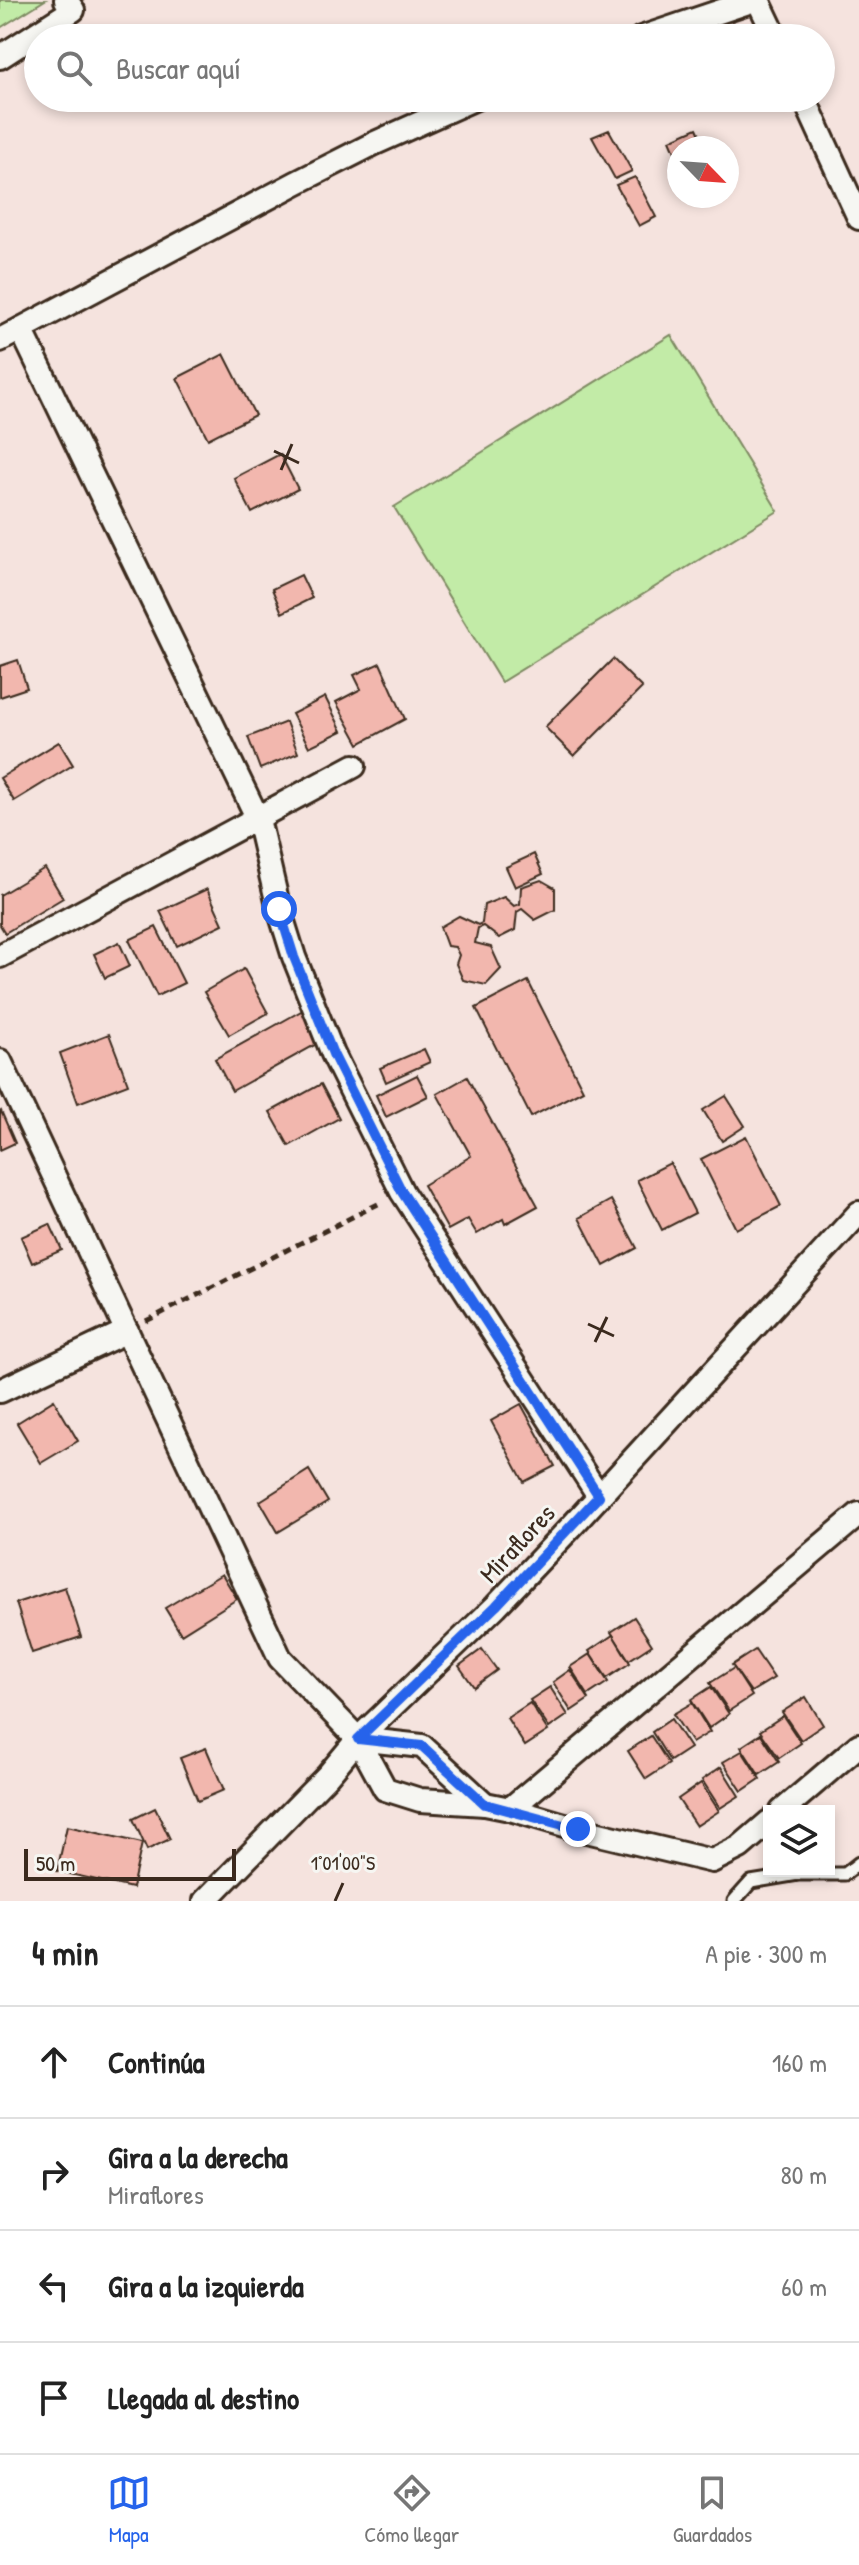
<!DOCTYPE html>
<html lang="es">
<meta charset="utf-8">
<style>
body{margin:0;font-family:"Patrick Hand",sans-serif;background:#f6f6f6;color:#222}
.controls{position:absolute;right:24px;bottom:24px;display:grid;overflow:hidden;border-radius:0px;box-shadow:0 4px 12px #0003}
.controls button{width:72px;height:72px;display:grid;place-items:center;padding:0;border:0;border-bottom:2px solid #e0e0e0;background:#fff;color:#222;font:40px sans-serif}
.compass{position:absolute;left:667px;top:136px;width:72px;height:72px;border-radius:50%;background:#fff;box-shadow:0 4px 12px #0003;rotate:115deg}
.scale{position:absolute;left:24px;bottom:20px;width:212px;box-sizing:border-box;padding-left:8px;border:4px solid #3b2a1e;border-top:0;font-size:22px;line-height:28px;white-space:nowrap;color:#3b2a1e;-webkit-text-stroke:6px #f6f6f2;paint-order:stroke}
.stop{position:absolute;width:24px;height:24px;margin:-18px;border:6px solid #2563eb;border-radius:50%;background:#fff}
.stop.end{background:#2563eb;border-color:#fff;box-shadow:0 2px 8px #0008}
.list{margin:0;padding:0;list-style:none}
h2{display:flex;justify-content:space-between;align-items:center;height:104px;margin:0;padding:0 32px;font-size:34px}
h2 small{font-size:26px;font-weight:400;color:#767676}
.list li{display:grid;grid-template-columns:52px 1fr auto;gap:24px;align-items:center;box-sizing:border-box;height:112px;padding:0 32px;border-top:2px solid #e0e0e0}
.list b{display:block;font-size:30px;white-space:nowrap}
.list p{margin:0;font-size:26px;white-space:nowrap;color:#767676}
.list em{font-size:26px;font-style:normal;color:#767676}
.icon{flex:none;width:44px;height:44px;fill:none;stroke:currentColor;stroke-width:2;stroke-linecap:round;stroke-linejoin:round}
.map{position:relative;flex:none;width:859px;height:1901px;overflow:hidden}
.search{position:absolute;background:#fff;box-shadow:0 4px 12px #0003;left:24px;right:24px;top:24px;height:88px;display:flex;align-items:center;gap:20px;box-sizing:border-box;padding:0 28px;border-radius:44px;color:#767676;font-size:30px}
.sheet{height:552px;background:#fff}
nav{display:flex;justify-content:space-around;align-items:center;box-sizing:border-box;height:112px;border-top:2px solid #e0e0e0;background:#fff;font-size:22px;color:#767676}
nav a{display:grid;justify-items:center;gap:4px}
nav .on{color:#2563eb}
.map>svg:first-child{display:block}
.green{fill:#c2eba7;stroke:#7e8a62;stroke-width:2}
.building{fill:#f2b7ae;stroke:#3b2a1e;stroke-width:2}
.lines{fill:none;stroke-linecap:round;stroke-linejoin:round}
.lane-casing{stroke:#3b2a1e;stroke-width:17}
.street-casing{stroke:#3b2a1e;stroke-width:28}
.path{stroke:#3b2a1e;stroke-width:5;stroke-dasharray:8 6;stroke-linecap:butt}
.lane{stroke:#f6f6f2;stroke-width:11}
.street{stroke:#f6f6f2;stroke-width:22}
.route{stroke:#2563eb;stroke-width:10}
.ticks{fill:none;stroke:#3b2a1e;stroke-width:3}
.labels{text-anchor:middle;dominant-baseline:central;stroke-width:6;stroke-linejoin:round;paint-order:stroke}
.street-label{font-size:26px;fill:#3b2a1e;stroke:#f6f6f2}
.ticks-label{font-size:20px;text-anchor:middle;fill:#3b2a1e;stroke:#f6f6f2;stroke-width:6;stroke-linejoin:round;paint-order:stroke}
</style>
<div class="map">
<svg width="859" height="1901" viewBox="0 0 859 1901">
<rect width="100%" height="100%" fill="#f5e3de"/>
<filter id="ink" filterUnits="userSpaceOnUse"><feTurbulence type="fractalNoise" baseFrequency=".0125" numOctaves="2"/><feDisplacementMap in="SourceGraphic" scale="16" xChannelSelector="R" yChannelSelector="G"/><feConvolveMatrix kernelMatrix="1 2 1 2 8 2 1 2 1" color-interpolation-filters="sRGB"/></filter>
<g filter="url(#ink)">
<g class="green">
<polygon points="0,0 45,0 0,28"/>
<polygon points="671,335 778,511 501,682 394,507"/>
</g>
<g class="building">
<polygon points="697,128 706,148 679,148 679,161 670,140"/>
<polygon points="609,130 632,171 615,179 592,137"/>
<polygon points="635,177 656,217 639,226 616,185"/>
<polygon points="224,354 255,415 208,439 177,378"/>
<polygon points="280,454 298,489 252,513 234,478"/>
<polygon points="301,575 312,598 282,613 272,589"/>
<polygon points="613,659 642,688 574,756 545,727"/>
<polygon points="18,660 27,688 0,697 0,666"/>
<polygon points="380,663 405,719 359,744 336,702 361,689 354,675"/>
<polygon points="325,697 342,731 309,747 292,714"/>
<polygon points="286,722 298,753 260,769 248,737"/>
<polygon points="59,742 73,765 14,801 0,778"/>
<polygon points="534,854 543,874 515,887 506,867"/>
<polygon points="45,868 63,898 5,933 0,925 0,895"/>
<polygon points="541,880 555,888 555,910 535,920 522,909 517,912 515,930 499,938 483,926 478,928 475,943 491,947 501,969 486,985 463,980 456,964 459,955 455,947 447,946 440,927 459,916 478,925 482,923 484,905 504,897 514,906 520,904 521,887"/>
<polygon points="207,889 223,924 177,946 160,911"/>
<polygon points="156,927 184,983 157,996 129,940"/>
<polygon points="119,942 130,966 105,978 94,954"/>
<polygon points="244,969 268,1013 229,1035 204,992"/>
<polygon points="528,981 583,1090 531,1117 476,1008"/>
<polygon points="303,1010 320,1042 232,1091 215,1059"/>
<polygon points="109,1034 128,1084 78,1103 60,1053"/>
<polygon points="424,1049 430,1062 386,1082 380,1068"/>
<polygon points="417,1075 428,1096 386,1117 376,1095"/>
<polygon points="467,1077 538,1206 505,1224 503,1219 477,1234 468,1219 448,1230 423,1185 471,1156 437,1094"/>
<polygon points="321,1084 339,1118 289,1146 270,1112"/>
<polygon points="726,1096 745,1126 722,1141 703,1110"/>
<polygon points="1,1111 15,1143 0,1150 0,1112"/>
<polygon points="746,1136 781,1206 736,1229 701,1159"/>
<polygon points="670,1163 695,1213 662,1230 637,1180"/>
<polygon points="611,1200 637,1248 604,1266 579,1218"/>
<polygon points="50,1224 62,1250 32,1263 21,1237"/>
<polygon points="54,1400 78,1441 41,1463 17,1423"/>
<polygon points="521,1404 555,1466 524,1482 491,1421"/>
<polygon points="309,1470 328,1502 278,1532 260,1501"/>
<polygon points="222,1574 237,1599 181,1634 165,1608"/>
<polygon points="65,1587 81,1637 32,1653 16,1603"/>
<polygon points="634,1617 652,1645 629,1660 611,1632"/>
<polygon points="613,1635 630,1663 607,1678 589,1651"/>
<polygon points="482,1649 497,1670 474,1687 459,1666"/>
<polygon points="755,1650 774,1678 751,1692 732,1665"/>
<polygon points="590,1654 608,1682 588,1695 570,1667"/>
<polygon points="734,1668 752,1696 729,1711 710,1683"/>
<polygon points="570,1670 589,1699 571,1711 553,1682"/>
<polygon points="550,1687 568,1715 549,1728 530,1700"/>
<polygon points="711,1687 729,1714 709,1728 691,1700"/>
<polygon points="806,1697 823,1725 801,1740 782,1712"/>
<polygon points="530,1703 548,1731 525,1746 507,1718"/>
<polygon points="692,1703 710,1732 692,1743 673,1714"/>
<polygon points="783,1716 801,1743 779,1758 760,1731"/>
<polygon points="671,1719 690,1748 670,1761 652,1732"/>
<polygon points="761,1734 779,1762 759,1775 741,1747"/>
<polygon points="651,1736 669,1764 646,1779 628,1751"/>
<polygon points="206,1748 224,1790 198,1801 180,1758"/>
<polygon points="742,1751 760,1779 742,1791 723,1762"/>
<polygon points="721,1767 739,1796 720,1808 702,1780"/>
<polygon points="701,1783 719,1811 696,1826 678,1799"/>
<polygon points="155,1808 170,1839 147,1850 133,1819"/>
<polygon points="67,1826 142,1843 132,1888 57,1871"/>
</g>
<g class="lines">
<g class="lane-casing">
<polyline id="lane" points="734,1901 751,1882 798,1874 845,1874 859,1863"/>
</g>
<g class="street-casing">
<g id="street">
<polyline points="758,0 776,38"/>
<polyline points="641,38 754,0"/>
<polyline points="0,57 73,10 66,0"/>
<polyline points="804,98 859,218"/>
<polyline points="21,329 258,819 279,909 294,957 333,1054 402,1192 599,1496"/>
<polyline points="0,340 296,183 373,144 476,98"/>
<polyline points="0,956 354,766"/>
<polyline points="0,1061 280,1658 358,1739 385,1789 420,1800 485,1804 510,1809 578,1829 712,1861 740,1847 769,1822"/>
<polyline points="0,1391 127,1331"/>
<polyline points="358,1739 422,1746 485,1804"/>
<polyline points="510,1809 859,1514"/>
<polyline points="782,1811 859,1745"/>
<polyline points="205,1901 328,1775 358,1739 496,1606 571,1527 859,1213"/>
</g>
</g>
<polyline class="path" points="146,1321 380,1203"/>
<use href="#lane" class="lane"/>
<use href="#street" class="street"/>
</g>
</g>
<g class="lines" filter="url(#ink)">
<polyline class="route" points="279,909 294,957 333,1054 402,1192 599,1496 496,1606 358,1739 422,1746 485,1804 578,1829"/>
</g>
<path class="ticks" d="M274,451L299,463M281,470L292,444M588,1324L614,1336M595,1342L607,1317M335,1901L343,1883"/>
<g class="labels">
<g class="street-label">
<text transform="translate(517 1543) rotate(-47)">Miraflores</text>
</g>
</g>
<g class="ticks-label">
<text x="343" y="1870">1°01'00"S</text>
</g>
</svg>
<div class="controls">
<button><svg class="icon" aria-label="layers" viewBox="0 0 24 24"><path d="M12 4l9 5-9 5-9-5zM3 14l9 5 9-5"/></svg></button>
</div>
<svg class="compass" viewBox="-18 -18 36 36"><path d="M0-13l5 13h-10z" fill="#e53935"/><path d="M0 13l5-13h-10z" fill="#767676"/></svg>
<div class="scale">50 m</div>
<div class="stop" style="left:279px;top:909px"></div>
<div class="stop end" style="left:578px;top:1829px"></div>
<div class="search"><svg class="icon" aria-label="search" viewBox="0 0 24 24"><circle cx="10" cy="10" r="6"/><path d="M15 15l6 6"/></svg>Buscar aquí</div>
</div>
<section class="sheet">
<h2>4 min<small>A pie · 300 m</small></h2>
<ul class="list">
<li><svg class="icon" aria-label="ahead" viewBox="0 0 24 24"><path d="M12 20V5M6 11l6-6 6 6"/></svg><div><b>Continúa</b></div><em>160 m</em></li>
<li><svg class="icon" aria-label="right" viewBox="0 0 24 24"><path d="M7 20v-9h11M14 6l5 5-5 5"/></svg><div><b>Gira a la derecha</b><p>Miraflores</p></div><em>80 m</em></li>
<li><svg class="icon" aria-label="left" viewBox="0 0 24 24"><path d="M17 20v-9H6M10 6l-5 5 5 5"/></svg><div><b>Gira a la izquierda</b></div><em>60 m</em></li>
<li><svg class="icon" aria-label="arrive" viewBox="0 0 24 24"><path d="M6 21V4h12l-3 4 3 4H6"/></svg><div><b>Llegada al destino</b></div></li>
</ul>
</section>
<nav>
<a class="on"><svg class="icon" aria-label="map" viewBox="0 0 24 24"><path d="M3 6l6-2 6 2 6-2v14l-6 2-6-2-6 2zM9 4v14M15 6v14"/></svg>Mapa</a>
<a><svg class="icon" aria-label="directions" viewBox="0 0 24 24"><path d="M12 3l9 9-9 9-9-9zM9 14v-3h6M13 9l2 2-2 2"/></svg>Cómo llegar</a>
<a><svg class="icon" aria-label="saved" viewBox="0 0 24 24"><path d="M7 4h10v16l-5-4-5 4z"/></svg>Guardados</a>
</nav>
